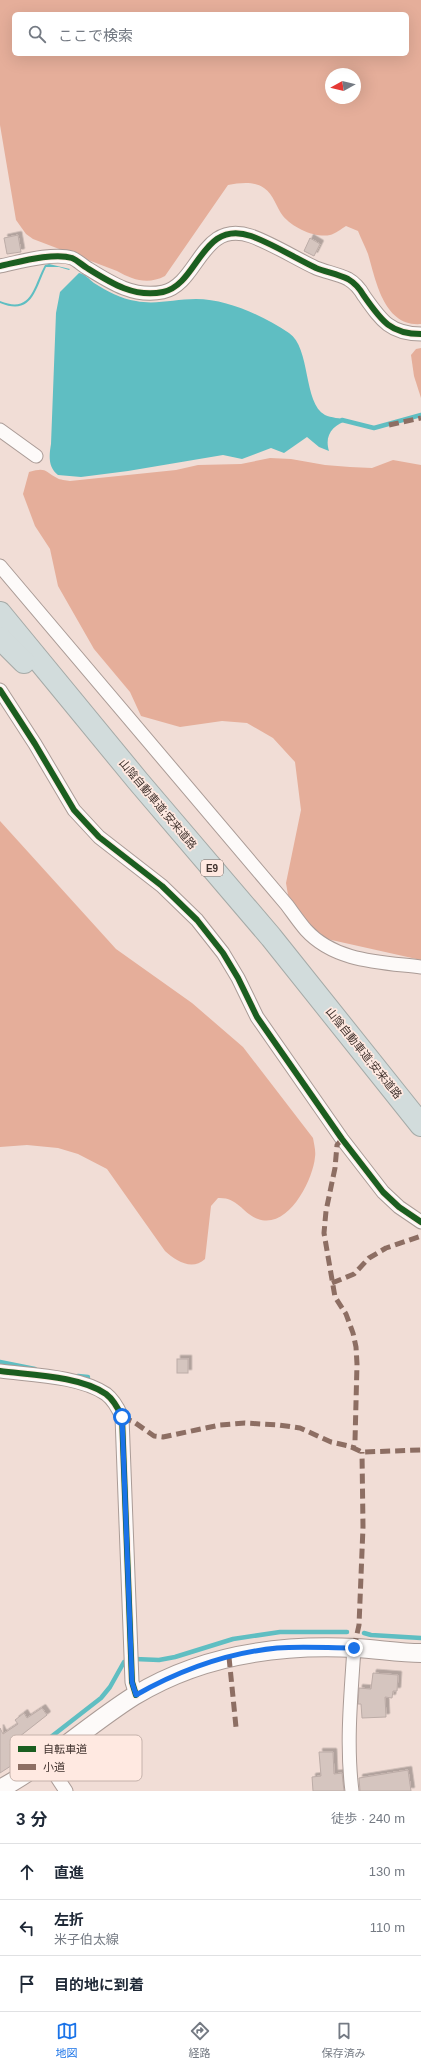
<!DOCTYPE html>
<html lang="ja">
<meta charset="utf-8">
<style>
body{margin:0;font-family:Arial,"Noto Sans JP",sans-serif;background:#f6f6f7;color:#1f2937}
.compass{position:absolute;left:325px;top:68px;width:36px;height:36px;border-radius:50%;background:#fff;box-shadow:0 4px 16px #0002;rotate:262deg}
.stop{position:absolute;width:12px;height:12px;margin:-9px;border:3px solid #1a73e8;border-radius:50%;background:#fff}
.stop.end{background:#1a73e8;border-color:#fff;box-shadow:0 1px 4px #0008}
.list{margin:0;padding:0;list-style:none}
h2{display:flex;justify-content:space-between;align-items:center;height:52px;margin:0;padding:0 16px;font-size:17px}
h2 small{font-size:13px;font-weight:400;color:#747a83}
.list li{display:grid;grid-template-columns:26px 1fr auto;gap:12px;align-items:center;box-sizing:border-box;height:56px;padding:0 16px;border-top:1px solid #e0e1e3}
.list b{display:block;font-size:15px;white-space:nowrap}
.list p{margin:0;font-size:13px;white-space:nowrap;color:#747a83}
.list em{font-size:13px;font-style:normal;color:#747a83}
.icon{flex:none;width:22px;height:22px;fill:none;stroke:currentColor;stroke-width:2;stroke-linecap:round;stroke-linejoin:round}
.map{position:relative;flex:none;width:421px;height:1791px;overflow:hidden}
.search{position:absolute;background:#fff;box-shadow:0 4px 16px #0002;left:12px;right:12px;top:12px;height:44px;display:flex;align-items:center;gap:10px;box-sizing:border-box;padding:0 14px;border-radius:6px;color:#747a83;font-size:15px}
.sheet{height:220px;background:#fff}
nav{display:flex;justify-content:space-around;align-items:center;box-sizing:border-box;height:56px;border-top:1px solid #e0e1e3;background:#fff;font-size:11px;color:#747a83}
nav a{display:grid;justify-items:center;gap:2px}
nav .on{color:#1a73e8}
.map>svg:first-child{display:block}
.forest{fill:#e5ae9a;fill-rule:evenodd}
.water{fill:#5fbec2}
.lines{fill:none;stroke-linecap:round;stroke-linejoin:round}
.stream{stroke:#5fbec2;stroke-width:4.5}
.building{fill:#d5c5bf;stroke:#bcaca7;filter:url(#shadow)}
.street-casing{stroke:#aa9b96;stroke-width:15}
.secondary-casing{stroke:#aa9b96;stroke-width:20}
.highway-casing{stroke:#a5aaa7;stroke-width:24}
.street{stroke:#fdfaf9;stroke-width:13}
.secondary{stroke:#fdfaf9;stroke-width:18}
.highway{stroke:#d2dcdc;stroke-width:22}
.quiet{stroke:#8d6e63;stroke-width:5;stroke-dasharray:10 5;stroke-linecap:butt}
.cycleway-casing{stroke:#ffe9e1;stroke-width:8}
.cycleway{stroke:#1b5e20;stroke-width:6}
.route{stroke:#1a73e8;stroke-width:5}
.labels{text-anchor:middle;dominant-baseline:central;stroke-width:3.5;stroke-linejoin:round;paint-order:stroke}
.shield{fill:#ffe9e1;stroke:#796862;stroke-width:1}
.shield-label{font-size:10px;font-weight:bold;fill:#3f312c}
.street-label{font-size:11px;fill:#3f312c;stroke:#ffe9e1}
.key{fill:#ffe9e1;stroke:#c5b2ab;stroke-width:1}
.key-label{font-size:11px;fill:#3f312c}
</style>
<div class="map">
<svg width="421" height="1791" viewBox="0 0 421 1791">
<defs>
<filter id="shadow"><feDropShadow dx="3.5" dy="-3.5" stdDeviation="0" flood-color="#0004"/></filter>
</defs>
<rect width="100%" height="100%" fill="#f1ddd6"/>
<g class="forest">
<path d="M0,0H421V324C384,327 376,281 368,254C365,246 361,239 358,231L346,226C341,229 335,234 330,235C315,238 293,228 283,216C276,207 274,195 264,188C254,181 240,183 228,185L165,276C148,285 133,280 117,271L33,239L26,234L16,220L0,125ZM14,14H407V54H14ZM331,74H355V98H331Z"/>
<polygon points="421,348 421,398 414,376 411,355 416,349"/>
<path d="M270,458L291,459L325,465L350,467L372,468L393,460L421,465V960L327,939L307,924L288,895L286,883L301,810L295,762L273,738L247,723L222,721L180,727L141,716L130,692L94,649L58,586L50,549L35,526L23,494L29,472C46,467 44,471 57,478C60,480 66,480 70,481L176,470L198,465L241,464Z"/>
<path d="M0,821L116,949L192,1003L243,1047L313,1138C314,1144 316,1151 315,1157C313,1180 288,1230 258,1219C242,1213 238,1197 218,1198L211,1206L205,1259C192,1271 176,1261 165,1251L107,1169L78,1154L58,1148L27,1145L0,1147Z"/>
</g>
<g class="water">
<path d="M49,264L70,269L69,270L59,267H46C35,290 32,316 0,303V301C32,314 33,287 45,265Z"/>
<path d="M79,273C85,274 89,279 94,283C107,291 121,299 136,301C156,305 175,299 196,299C228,299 263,316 289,333C311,348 303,403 325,415C331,418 340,418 348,420C333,425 324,435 329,451L319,447L307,437L284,453L271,448L242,459L223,455L128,471L81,477L58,475C48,467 49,456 51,444L56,313L60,292Z"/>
</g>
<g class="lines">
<g class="stream">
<polyline points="342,420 374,428 421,415"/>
<polyline points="0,1362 35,1369"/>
<polyline points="78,1376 88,1377"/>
<polyline points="364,1633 371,1635 421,1638"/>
<polyline points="135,1659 159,1660 175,1657 233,1639 280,1632 347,1632"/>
<polyline points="29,1754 101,1698 110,1687 124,1662"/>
</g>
</g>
<g class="building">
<polygon points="18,235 21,252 7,254 4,238"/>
<polygon points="310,238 320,244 314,256 304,251"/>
<rect x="177" y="1359" width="11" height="14"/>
<polygon points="373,1673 398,1675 397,1691 393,1691 392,1698 385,1697 386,1717 362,1718 361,1704 358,1704 359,1688 371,1689"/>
<polygon points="42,1708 47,1715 10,1744 20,1760 0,1773 0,1728 3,1734 18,1724 15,1720 24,1713 27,1718"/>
<polygon points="319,1752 333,1752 334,1774 342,1773 344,1791 313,1791 312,1777 321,1776"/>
<polygon points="408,1770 411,1791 360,1791 359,1778"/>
</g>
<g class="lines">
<g class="street-casing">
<g id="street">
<path d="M0,266C19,262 54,252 72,258C77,260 82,265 87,268C111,283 134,298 163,292C199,284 201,219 251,236C273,244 295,258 316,268C326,272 338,274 348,279C355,283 360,289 364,296C381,320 390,334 421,334"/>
<polyline points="0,430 36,456"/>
<path d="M0,566L287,905C293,913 299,922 306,930C335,962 381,962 421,967"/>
<polyline points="0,690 35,744 74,810 99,837 162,886 197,920 223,953 238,978 257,1017 342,1139 383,1192 399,1207 421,1222"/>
<path d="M0,1371C31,1375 80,1376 106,1394C114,1400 118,1408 122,1417L132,1682L136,1695"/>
<polyline points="45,1759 66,1791"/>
<path d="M352,1791C346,1744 351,1695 354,1648"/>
</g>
</g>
<g class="secondary-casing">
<path id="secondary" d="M0,1789C48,1763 88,1725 134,1696C201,1655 277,1644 355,1648C377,1649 399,1653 421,1653"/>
</g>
<g class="highway-casing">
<g id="highway">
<polyline points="0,613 138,781 271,937 421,1125"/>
<polyline points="0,638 24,662"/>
</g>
</g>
<use href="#street" class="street"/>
<use href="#secondary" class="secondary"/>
<use href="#highway" class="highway"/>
<g class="quiet">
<polyline points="389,425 421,418"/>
<polyline points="342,1139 337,1145 335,1168 326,1211 324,1233 335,1297 346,1314 353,1333 356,1347 357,1364 355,1441 353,1448"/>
<polyline points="332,1283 354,1274 369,1258 386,1248 421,1236"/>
<polyline points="122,1417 134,1422 154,1436 163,1437 220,1425 245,1423 279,1425 300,1428 331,1442 349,1446 362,1452 421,1450"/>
<polyline points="354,1648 359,1625 363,1527 362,1452"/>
<polyline points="229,1657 236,1727"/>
</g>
<g class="cycleway-casing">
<g id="cycleway">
<path d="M0,266C19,262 54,252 72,258C77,260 82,265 87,268C111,283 134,298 163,292C199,284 201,219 251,236C273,244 295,258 316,268C326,272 338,274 348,279C355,283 360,289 364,296C381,320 390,334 421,334"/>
<polyline points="0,690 35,744 74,810 99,837 162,886 197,920 223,953 238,978 257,1017 342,1139 383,1192 399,1207 421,1222"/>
<path d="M0,1371C31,1375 80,1376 106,1394C114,1400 118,1408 122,1417L132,1682L136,1695"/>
</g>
</g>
<use href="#cycleway" class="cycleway"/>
</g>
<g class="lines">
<path class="route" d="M122,1417L132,1682L136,1695C180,1670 227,1653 277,1648C302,1646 328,1648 354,1648"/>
</g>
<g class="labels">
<rect class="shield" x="201" y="860" width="22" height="16" rx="3"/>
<g class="shield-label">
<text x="212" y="868">E9</text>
</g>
<g class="street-label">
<text transform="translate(158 804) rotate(50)">山陰自動車道;安来道路</text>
<text transform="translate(364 1053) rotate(51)">山陰自動車道;安来道路</text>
</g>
</g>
<rect x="10" y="1735" width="132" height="46" rx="6" class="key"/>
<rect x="18" y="1746" width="18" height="6" fill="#1b5e20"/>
<rect x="18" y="1764" width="18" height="6" fill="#8d6e63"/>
<g class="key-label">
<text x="43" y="1753">自転車道</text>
<text x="43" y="1771">小道</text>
</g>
</svg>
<svg class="compass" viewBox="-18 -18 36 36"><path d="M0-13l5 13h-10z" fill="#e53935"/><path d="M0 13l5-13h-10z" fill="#747a83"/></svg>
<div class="stop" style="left:122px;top:1417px"></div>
<div class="stop end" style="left:354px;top:1648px"></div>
<div class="search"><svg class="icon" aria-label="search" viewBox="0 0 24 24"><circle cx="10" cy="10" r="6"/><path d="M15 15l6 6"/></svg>ここで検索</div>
</div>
<section class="sheet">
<h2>3 分<small>徒歩 · 240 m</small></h2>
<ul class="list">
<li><svg class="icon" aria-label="ahead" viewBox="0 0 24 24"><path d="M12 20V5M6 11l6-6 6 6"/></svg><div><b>直進</b></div><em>130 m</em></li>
<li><svg class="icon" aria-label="left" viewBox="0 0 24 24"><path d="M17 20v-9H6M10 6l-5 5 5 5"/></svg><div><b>左折</b><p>米子伯太線</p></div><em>110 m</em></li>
<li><svg class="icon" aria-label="arrive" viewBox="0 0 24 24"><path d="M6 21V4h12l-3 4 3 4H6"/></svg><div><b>目的地に到着</b></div></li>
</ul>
</section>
<nav>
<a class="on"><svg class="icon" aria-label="map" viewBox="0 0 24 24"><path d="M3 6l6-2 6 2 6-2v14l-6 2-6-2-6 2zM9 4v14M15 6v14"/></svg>地図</a>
<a><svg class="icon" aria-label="directions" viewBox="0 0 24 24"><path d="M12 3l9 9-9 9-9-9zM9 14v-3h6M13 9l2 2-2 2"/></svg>経路</a>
<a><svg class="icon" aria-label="saved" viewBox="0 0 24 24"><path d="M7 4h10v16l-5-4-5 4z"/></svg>保存済み</a>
</nav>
